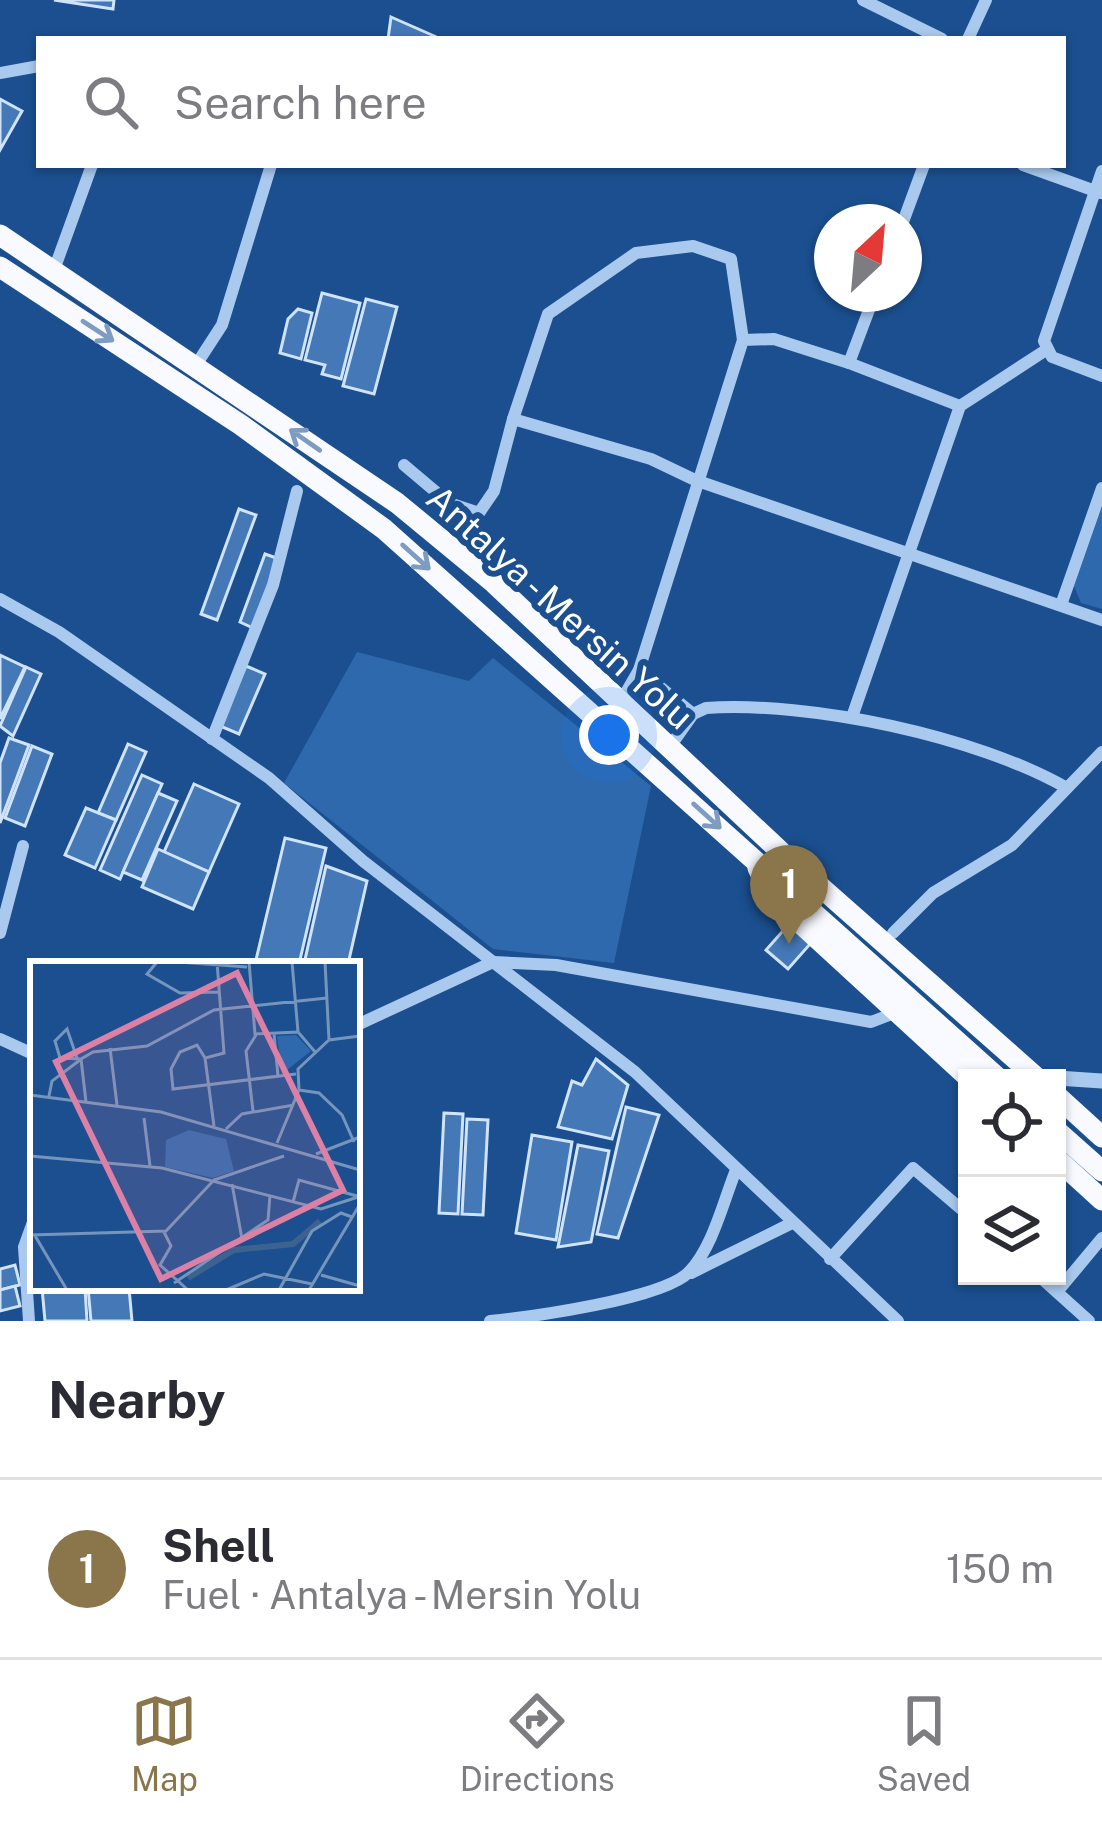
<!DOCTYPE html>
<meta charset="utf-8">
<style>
body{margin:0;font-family:"Public Sans",sans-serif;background:#f2f2f3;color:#2b2b33}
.controls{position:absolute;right:36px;bottom:36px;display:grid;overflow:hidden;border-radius:0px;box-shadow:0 3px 9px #0004}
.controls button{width:108px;height:108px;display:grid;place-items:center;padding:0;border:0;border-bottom:3px solid #e1e1e2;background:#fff;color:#2b2b33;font:60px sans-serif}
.compass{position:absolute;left:814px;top:204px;width:108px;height:108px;border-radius:50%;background:#fff;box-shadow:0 3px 9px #0004;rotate:26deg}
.you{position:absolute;left:609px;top:735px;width:42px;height:42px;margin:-30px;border:9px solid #fff;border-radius:50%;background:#1a73e8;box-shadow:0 0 0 18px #1a73e833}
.badge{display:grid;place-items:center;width:78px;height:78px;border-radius:50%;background:#8a764a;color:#fff;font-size:39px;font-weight:700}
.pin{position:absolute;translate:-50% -99px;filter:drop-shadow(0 3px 6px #0008)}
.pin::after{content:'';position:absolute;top:63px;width:42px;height:36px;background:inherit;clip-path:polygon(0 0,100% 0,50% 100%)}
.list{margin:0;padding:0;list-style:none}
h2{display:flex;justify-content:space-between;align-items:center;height:156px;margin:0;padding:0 48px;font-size:51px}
h2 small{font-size:39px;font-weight:400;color:#7c7c81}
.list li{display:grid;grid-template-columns:78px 1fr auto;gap:36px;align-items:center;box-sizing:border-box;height:180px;padding:0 48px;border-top:3px solid #e1e1e2}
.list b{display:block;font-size:45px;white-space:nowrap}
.list p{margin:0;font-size:39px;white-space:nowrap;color:#7c7c81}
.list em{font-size:39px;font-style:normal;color:#7c7c81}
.icon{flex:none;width:66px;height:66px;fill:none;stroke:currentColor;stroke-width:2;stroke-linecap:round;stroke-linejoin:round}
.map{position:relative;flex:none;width:1102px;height:1321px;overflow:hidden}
.search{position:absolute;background:#fff;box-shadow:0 3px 9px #0004;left:36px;right:36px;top:36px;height:132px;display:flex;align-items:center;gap:30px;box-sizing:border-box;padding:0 42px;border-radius:0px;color:#7c7c81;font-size:45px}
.sheet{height:336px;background:#fff}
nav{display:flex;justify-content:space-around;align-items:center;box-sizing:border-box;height:168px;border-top:3px solid #e1e1e2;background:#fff;font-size:33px;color:#7c7c81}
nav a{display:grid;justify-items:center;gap:6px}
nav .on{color:#8a764a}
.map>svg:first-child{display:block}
.green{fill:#2e69ad}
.building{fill:#4478b7;stroke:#cfe3fa;stroke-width:3}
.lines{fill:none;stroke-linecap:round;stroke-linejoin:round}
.minor{stroke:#a9c9ee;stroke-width:12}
.tertiary{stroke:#a9c9ee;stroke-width:15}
.trunk{stroke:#f8faff;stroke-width:21}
.oneway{stroke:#7e9cc1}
.labels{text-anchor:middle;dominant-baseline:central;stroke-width:12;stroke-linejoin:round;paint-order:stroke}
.street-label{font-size:36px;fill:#fff;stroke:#1b4f8f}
.inset-river{fill:none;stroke:#3c6290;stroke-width:6}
.inset-road{fill:none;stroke:#7695bc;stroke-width:3}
.view{fill:#dd80a5;fill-opacity:0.15;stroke:#dd80a5;stroke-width:6}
.inset-edge{fill:none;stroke:#fff;stroke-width:6}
</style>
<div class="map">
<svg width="1102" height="1321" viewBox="0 0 1102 1321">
<rect width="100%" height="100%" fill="#1b4f8f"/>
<g class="green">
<polygon points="1102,507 1102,609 1081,603 1074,586"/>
<polygon points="357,652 469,681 493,658 651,786 614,963 493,949 284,783"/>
</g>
<g class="building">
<polygon points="54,0 114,0 113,9"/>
<polygon points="391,17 441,39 388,39"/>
<polygon points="0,99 22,111 0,150"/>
<polygon points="322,293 360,303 341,379 322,374 325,365 305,360"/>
<polygon points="366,299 397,307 374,394 343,386"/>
<polygon points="298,309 312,313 301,359 280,353 288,319"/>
<polygon points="239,509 256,515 217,620 201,614"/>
<polygon points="265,554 279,559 253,628 240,622"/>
<polygon points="0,655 25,667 0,719"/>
<polygon points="246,666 265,674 239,734 220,726"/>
<polygon points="26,667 41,674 13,736 0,726"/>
<polygon points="9,738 29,745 0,823 0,763"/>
<polygon points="128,744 146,752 116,820 98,813"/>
<polygon points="32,746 52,754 25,826 5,818"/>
<polygon points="142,775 162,784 120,879 100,870"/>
<polygon points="194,784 239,804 209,872 164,852"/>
<polygon points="158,793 177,801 142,880 123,872"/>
<polygon points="86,808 116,820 95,868 65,855"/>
<polygon points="285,838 326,848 299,964 255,964"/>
<polygon points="158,849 209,872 193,909 142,887"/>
<polygon points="326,866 367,881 348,964 304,964"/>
<polygon points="789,924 811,943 788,969 766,950"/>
<polygon points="596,1059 628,1085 612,1139 558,1127 572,1081 582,1085"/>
<polygon points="626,1107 659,1115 618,1238 597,1234"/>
<polygon points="444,1113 463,1114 458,1214 439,1213"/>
<polygon points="467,1119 488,1120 483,1215 462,1214"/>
<polygon points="532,1135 572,1142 556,1240 516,1233"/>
<polygon points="578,1145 609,1151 591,1242 558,1247"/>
<polygon points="15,1265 20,1285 0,1290 0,1269"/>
<polygon points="15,1286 20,1306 0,1311 0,1290"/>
<polygon points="42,1288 85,1288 87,1321 45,1321"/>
<polygon points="88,1288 129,1288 132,1321 91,1321"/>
</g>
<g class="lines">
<g class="minor">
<polyline points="863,0 942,39"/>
<polyline points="968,39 986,0"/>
<polyline points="0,73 39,66"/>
<polyline points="1023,165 1101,193"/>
<polyline points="1102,171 1044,341 1052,357 1102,376"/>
<polyline points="903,222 924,165"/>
<polyline points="54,270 92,165"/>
<polyline points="743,340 731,259 693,246 636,253 548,314 513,419 651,459 695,480 1102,620"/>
<polyline points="849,363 960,406"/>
<polyline points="196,365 222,325 271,165"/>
<polyline points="404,465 449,503 479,513 494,491 513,419"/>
<polyline points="0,599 59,632 269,778 363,861 635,1072 898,1321"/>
<polyline points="1061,605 1102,488"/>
<polyline points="639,670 693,714"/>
<polyline points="620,703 639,670 743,340 774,339 849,363 875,294"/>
<polyline points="852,717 960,406 1046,350"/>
<polyline points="212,739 273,585 297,491"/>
<path d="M669,748L693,714L706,708C810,701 976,736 1067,788"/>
<polyline points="0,933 23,846"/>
<polyline points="893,933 933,893 1012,845 1102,752"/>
<polyline points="357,1025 493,962 556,965 871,1022 897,1012"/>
<polyline points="0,1039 33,1054"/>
<polyline points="830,1259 913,1168 967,1214"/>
<polyline points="691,1273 792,1223"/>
<polyline points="1039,1276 1089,1321"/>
<polyline points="1057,1292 1102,1238"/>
<polyline points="29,1321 24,1247 33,1222"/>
<path d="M490,1321C530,1317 663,1299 689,1272C713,1247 723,1202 736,1170"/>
</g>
<polyline class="tertiary" points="1057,1078 1102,1081"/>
<g class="trunk">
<polyline points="0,235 397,503 494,583 781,852 1037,1078"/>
<polyline points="0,267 241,425 384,529 998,1078"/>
<polyline points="758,868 772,897 969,1078"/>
<polyline points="1057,1096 1102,1137"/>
<polyline points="1057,1131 1102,1171"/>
<polyline points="1057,1159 1102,1200"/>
</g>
</g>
<defs><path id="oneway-shaft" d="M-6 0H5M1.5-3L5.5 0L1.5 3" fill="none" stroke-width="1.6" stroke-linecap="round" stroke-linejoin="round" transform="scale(3)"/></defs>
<g class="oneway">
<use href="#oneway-shaft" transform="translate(98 331) rotate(33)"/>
<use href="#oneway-shaft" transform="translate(305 440) rotate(-145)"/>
<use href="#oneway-shaft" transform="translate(416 557) rotate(42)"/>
<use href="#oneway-shaft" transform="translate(707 816) rotate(42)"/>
</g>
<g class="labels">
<g class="street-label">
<text transform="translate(560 607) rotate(42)">Antalya - Mersin Yolu</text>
</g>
</g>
<g transform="translate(30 961)">
<rect width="330" height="330" fill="#1b4f8f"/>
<path d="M266,74L281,90L252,113L247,75ZM159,169L196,178L204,210L183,217L135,206L136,179Z" fill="#2e69ad"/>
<path class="inset-river" d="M158,317L204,289L263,283L290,260"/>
<path class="inset-road" d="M127,1L117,13L150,32L188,31M148,1L217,6M219,1L225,73L268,71M262,1L268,71L286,92M295,1L299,79M244,73L248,115M80,87L87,144M47,97L37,68L25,80L30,97L51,98M175,97L167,84L150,91L141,108L143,128L266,113M269,129L289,132L312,154L324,181M0,134L131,151L330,209M19,135L22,120L50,99M56,141L51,98L63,91L117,85L184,49L297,37M223,150L216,90L226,74M114,157L120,205M184,165L175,97L194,92L187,1M196,168L212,153L264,144M247,182L269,129L268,108L299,79L330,75M286,193L330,176M0,195L132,207L291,248L328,236M202,223L212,278M263,241L269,219L327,235M134,271L141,285L130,304L158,329M4,273L37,329M0,274L136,270L184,219L254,195M291,314L330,325M144,322L238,259L240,234M196,329L234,313L282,323M249,329L282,270L311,252L322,256M279,329L330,243"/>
<path class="view" d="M207,12L313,229L131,318L26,101Z"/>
<rect width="330" height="330" class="inset-edge"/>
</g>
</svg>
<div class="controls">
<button><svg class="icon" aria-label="locate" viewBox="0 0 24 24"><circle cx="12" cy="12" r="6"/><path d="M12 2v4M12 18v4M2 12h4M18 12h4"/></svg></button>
<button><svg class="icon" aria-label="layers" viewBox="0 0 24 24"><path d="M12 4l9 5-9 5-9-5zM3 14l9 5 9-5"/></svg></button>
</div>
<svg class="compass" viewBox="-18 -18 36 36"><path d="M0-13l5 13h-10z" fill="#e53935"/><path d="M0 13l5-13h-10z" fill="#7c7c81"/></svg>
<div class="you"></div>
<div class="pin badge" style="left:789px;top:944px">1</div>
<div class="search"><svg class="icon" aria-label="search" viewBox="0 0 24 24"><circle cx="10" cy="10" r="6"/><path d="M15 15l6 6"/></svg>Search here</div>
</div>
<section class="sheet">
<h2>Nearby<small></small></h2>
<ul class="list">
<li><span class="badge">1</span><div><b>Shell</b><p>Fuel · Antalya - Mersin Yolu</p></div><em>150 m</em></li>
</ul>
</section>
<nav>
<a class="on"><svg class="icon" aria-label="map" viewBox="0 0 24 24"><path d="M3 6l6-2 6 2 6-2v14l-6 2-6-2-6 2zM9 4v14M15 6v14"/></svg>Map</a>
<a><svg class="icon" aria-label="directions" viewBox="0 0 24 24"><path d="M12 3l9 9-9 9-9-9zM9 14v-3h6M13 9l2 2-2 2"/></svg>Directions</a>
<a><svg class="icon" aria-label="saved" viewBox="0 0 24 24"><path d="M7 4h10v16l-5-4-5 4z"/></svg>Saved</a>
</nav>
